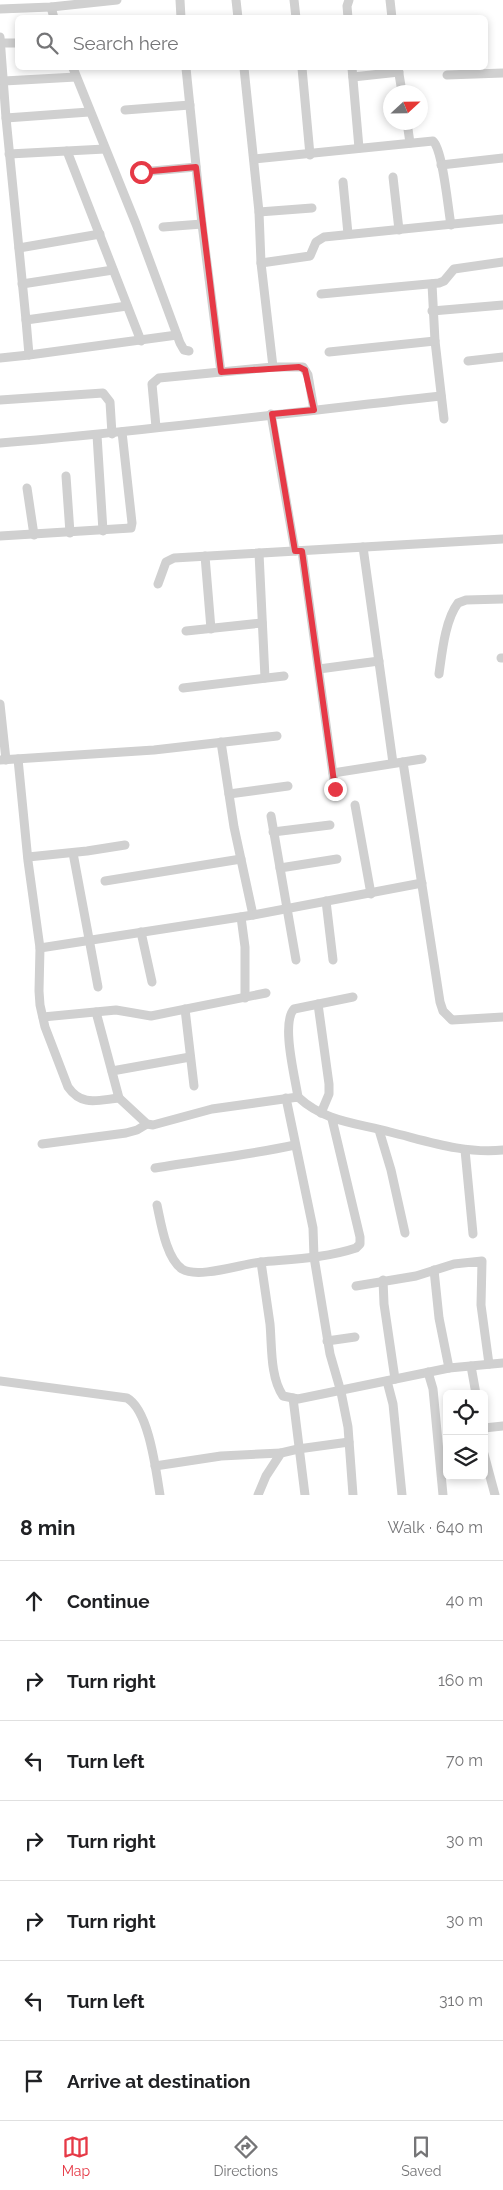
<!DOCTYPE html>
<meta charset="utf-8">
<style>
body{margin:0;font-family:Raleway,sans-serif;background:#f2f2f2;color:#202124}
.controls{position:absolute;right:15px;bottom:15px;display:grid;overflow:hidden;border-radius:8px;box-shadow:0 2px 8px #0003}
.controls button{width:45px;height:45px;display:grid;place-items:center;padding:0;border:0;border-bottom:1px solid #e0e0e0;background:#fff;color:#202124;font:25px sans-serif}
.compass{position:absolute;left:383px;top:85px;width:45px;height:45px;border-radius:50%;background:#fff;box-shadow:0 2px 8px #0003;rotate:68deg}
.stop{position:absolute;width:15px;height:15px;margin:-11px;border:4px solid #e63946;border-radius:50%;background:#fff}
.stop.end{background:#e63946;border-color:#fff;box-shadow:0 1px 5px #0008}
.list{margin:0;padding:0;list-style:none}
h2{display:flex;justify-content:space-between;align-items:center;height:65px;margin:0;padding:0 20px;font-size:21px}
h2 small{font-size:16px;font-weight:400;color:#757577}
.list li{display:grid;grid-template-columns:32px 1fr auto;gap:15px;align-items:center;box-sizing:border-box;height:80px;padding:0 20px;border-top:1px solid #e0e0e0}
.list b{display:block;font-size:19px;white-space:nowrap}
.list em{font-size:16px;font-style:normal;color:#757577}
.icon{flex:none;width:28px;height:28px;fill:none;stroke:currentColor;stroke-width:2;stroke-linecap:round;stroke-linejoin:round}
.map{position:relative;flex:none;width:503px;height:1495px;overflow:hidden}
.search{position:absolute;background:#fff;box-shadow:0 2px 8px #0003;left:15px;right:15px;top:15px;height:55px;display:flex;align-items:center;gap:12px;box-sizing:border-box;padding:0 18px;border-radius:8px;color:#757577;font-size:19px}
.sheet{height:625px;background:#fff}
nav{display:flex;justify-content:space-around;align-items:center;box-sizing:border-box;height:70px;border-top:1px solid #e0e0e0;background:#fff;font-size:14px;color:#757577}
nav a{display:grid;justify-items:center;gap:2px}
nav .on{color:#e63946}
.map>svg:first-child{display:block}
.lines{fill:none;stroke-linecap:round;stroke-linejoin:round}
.street{stroke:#d0d0d0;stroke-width:9}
.route{stroke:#e63946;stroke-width:6}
</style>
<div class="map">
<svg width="503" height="1495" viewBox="0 0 503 1495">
<rect width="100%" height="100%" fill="#fff"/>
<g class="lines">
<g class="street">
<polyline points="180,0 181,18"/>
<polyline points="236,0 238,18"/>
<polyline points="294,0 296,18"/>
<polyline points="390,0 392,18"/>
<polyline points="51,7 54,18"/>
<polyline points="0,9 51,7 117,0"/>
<polyline points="348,18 347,6 349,0"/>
<polyline points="0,37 6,118 26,320"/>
<polyline points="0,43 18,43"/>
<polyline points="73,68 136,224 180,343 184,350 189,351"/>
<polyline points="186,68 202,224 221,372"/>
<polyline points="244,68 259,212 261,263 273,367"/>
<polyline points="302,68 310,155"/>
<polyline points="352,68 359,148"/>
<polyline points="398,68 402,92"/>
<polyline points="447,75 503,73"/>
<polyline points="353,77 399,72"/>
<polyline points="4,81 76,77"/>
<polyline points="125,110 190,105"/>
<polyline points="6,118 89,112"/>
<polyline points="407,122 410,143"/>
<polyline points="67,151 141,341"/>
<polyline points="9,154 105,149"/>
<path d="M254,159L433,141C443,150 448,209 451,225"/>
<polyline points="441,165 503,158"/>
<polyline points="141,172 196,167"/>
<polyline points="393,177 399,230"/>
<polyline points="343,182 348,234"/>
<polyline points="259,212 312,208"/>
<polyline points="163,227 202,224"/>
<polyline points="19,248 100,234"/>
<polyline points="261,263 310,256 316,242 324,237 503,219"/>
<polyline points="22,284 113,270"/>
<polyline points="432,284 435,341 444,419"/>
<polyline points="321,294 439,283 444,281 454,269 503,262"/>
<polyline points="432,311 503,305"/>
<polyline points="329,352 435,341"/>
<polyline points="29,355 177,335"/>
<polyline points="0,358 29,355 26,320 127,306"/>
<polyline points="468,361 503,357"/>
<polyline points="0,400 103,393 110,402 112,434"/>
<polyline points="271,414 295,551"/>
<polyline points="156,427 152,384 159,378 273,367 303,367 308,375 314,410"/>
<polyline points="97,435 103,531"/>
<path d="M0,443C147,431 294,412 441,396"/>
<polyline points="66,476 70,533"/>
<polyline points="27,488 34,535"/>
<polyline points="0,536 131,528 132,523 122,432"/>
<polyline points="363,547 393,763"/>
<polyline points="302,551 335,789"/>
<polyline points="259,553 265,678"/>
<polyline points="205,556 211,629"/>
<polyline points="158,584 166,562 174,558 503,539"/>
<polyline points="186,631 262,623"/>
<polyline points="501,658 503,658"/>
<polyline points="319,669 379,661"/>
<path d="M439,674C442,653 445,620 458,603L466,600L503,599"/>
<polyline points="183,688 284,676"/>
<polyline points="0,704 6,760"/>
<polyline points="221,742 234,827 253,915"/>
<path d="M18,759L28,861L40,948L39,991L40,1005L45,1027L68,1087C82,1107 98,1100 119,1098L147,1124L153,1125L212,1109L298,1097C325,1122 356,1123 390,1132C427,1141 464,1154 503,1150"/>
<polyline points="0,760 154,750 277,736"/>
<polyline points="403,762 440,1002 443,1011 452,1020 503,1017"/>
<polyline points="333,773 422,759"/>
<polyline points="229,794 288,786"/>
<polyline points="355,805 371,894"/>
<polyline points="271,816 296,960"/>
<polyline points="273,832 330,825"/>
<polyline points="73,853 98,987"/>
<polyline points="28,857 87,851 125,845"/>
<polyline points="280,868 337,859"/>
<polyline points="105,881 241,859"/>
<polyline points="326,901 333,960"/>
<polyline points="241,917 245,947 245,998"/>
<polyline points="141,932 152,982"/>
<polyline points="40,948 253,915 422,883"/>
<polyline points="318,1004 329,1084 329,1094 321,1113"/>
<polyline points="185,1009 194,1086"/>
<polyline points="96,1012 119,1098"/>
<polyline points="43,1017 116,1010 151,1016 266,993"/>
<polyline points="112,1071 190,1057"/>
<path d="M298,1097C295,1077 281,1023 294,1009L353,997"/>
<polyline points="286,1098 313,1228 314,1257 330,1354 341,1392 348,1427 353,1495"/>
<polyline points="379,1130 391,1170 405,1233"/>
<polyline points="42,1144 126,1133 137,1130 147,1124"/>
<polyline points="465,1150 473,1234"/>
<path d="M155,1168C202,1160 249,1155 295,1145"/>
<path d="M157,1205C161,1223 166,1258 182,1269C198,1279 242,1264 261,1262C293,1259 326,1258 356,1248L360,1244V1237L332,1119"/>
<path d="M261,1262C264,1283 267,1303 270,1324C272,1346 270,1377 283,1396L298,1399L449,1368L503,1363"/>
<polyline points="434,1270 439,1318 449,1368"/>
<polyline points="383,1280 384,1304 395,1379"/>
<polyline points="356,1286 416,1276 454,1264 482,1261 481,1305 489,1364"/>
<polyline points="327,1341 355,1337"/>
<polyline points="471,1366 476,1394"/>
<polyline points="428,1372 433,1389 443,1495"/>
<path d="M0,1381L127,1398C149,1410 156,1471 160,1495"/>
<polyline points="387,1381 393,1404 402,1495"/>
<polyline points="293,1398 305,1495"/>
<polyline points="484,1428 503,1426"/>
<polyline points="484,1454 495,1495"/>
<polyline points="155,1466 221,1456 281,1453"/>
<polyline points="258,1495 266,1476 281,1453 298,1449 349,1442"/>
</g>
</g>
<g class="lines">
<polyline class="route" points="141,172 196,167 221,372 299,367 305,370 314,410 272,414 295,551 302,551 335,789"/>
</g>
</svg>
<div class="controls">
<button><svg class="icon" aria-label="locate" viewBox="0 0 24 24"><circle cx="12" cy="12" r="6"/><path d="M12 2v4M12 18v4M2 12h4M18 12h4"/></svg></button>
<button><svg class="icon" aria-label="layers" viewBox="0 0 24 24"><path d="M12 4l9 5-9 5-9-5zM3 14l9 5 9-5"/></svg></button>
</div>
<svg class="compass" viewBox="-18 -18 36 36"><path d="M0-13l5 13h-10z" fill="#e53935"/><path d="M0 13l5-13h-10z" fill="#757577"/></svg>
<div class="stop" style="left:141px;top:172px"></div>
<div class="stop end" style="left:335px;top:789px"></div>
<div class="search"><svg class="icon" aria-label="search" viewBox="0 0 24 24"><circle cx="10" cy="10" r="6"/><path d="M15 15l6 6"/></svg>Search here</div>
</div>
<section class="sheet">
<h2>8 min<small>Walk · 640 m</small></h2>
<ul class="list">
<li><svg class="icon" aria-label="ahead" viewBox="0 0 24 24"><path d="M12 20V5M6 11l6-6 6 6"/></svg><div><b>Continue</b></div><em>40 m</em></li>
<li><svg class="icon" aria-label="right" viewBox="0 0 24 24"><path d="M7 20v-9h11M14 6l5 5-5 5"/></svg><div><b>Turn right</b></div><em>160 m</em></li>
<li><svg class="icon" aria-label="left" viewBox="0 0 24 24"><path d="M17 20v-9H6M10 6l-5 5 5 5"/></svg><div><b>Turn left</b></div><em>70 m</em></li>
<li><svg class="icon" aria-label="right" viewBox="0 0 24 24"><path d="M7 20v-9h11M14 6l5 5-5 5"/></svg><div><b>Turn right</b></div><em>30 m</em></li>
<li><svg class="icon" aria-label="right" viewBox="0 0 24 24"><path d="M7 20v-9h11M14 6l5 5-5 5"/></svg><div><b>Turn right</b></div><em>30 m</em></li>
<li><svg class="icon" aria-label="left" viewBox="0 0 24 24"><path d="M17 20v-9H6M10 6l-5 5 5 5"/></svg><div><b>Turn left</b></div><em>310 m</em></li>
<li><svg class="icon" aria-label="arrive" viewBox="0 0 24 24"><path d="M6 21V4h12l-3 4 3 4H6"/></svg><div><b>Arrive at destination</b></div></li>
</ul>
</section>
<nav>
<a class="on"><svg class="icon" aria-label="map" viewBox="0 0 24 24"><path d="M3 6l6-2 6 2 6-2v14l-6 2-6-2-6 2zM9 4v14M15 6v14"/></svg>Map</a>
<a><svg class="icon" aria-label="directions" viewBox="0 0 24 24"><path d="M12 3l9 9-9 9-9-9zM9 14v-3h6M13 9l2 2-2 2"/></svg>Directions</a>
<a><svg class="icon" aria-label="saved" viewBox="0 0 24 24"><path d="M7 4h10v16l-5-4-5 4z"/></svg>Saved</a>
</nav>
